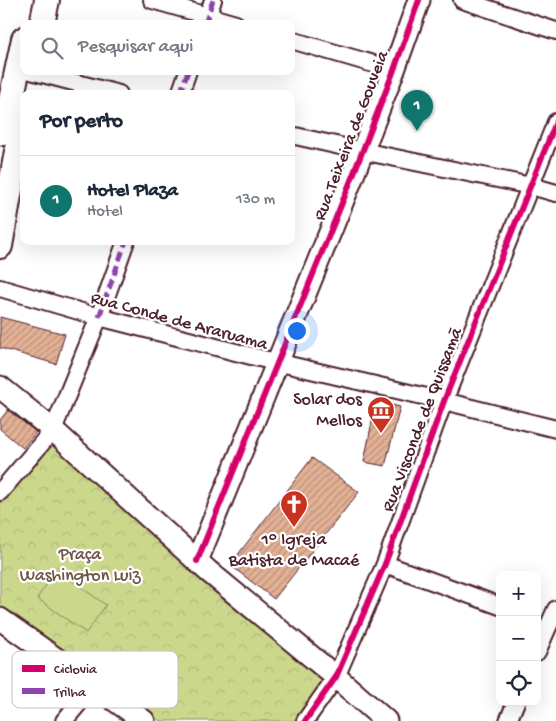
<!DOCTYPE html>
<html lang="pt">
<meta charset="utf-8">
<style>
body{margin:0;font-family:"Gochi Hand",sans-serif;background:#f2f2f3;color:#1f2937}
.controls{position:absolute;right:15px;bottom:15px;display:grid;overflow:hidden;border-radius:10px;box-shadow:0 5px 20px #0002}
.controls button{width:45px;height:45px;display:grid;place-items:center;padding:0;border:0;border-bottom:1px solid #e0e1e3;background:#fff;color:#1f2937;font:25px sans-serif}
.you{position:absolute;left:296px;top:330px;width:18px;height:18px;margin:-12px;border:4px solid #fff;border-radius:50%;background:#1a73e8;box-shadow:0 0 0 8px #1a73e833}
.badge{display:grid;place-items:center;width:32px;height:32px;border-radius:50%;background:#0f766e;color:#fff;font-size:16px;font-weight:700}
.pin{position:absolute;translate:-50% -41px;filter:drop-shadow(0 1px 2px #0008)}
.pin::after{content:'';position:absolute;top:26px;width:18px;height:15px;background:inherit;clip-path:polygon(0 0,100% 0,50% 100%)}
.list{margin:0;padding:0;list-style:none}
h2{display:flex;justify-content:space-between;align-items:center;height:65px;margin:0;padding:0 20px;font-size:21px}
h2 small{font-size:16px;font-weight:400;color:#747a83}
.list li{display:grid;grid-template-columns:32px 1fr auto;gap:15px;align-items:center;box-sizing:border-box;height:90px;padding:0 20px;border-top:1px solid #e0e1e3}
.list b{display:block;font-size:19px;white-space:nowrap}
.list p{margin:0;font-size:16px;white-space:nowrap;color:#747a83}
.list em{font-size:16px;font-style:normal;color:#747a83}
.icon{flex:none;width:28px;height:28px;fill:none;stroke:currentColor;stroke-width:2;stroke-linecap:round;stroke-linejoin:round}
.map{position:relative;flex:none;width:556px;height:721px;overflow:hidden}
.search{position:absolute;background:#fff;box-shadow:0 5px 20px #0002;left:20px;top:20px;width:275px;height:55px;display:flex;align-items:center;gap:12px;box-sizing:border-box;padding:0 18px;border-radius:10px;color:#747a83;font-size:19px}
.panel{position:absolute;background:#fff;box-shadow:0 5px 20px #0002;left:20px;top:90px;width:275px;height:155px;border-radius:10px}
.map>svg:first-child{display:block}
.park{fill:url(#park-crowns);stroke:#8a7c5c}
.pitch{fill:#cbd88c;stroke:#8a7c5c}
.building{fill:url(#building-hatch);stroke:#4a1f2b}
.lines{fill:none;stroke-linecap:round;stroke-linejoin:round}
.minor-casing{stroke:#4a1f2b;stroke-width:20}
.major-casing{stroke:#4a1f2b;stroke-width:25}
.highway-casing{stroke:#4a1f2b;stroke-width:28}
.minor{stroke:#fff;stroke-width:16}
.major{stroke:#fff;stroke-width:21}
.highway{stroke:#fff;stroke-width:24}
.quiet{stroke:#8e44ad;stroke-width:5;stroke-dasharray:10 5;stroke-linecap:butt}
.cycleway-casing{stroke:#fff;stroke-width:9}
.cycleway{stroke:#d6006c;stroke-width:6}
.labels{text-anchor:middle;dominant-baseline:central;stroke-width:4.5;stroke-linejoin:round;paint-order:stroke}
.street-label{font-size:18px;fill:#4a1f2b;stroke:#fff}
.poi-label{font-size:18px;fill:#4a1f2b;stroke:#fff;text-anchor:end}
.park-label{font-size:18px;fill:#715648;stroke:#fff}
.key{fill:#fff;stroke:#c9bcbf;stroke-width:1}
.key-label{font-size:14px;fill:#4a1f2b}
</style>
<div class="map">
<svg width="556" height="721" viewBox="0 0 556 721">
<defs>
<pattern id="park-crowns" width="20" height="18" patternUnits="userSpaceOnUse" patternTransform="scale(1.25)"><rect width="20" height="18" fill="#cbd88c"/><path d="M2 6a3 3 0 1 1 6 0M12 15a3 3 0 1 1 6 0" fill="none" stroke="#b0b979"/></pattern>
<pattern id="building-hatch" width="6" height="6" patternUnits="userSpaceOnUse" patternTransform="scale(1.25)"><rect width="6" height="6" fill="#e3b195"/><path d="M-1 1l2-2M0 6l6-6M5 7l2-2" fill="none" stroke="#ba8f7a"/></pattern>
</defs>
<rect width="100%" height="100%" fill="#fff"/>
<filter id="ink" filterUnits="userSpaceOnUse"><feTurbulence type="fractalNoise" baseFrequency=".02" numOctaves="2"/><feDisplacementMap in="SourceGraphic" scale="10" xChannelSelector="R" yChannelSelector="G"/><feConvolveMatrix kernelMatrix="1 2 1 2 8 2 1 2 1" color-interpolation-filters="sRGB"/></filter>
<g filter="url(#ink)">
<polygon class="park" points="53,433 326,677 294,721 160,721 0,607 0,499"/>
<polygon class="pitch" points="57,570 106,605 86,633 37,598"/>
<g class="building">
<polygon points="0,317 65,334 56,364 0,348"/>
<polygon points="376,401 400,407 385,466 364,462"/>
<polygon points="8,410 36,432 23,448 0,429 0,420"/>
<polygon points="312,458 359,492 274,599 230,565"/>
</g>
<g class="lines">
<g class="minor-casing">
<g id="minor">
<polyline points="152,0 236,24"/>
<polyline points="462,0 556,31"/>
<polyline points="205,24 213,0"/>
<polyline points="291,40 394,70"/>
<polyline points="31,71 119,94"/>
<polyline points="180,94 188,71"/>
<polyline points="291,135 362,151 531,186 556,193"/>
<polyline points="0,288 99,317 259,358 444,401 556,429"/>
<polyline points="0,492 53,430 99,317 126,241"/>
<polyline points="385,564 500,606"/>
<polyline points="537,652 556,609"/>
<polyline points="64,721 94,685"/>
<polyline points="305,721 336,677 385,564 444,401 556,122"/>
<polyline points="508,721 516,702"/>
</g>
</g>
<g class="major-casing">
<g id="major">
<polyline points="0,387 53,430 208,571 336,677 386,721"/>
<polyline points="197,561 350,183 394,70 419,0"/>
<polyline points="0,619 144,721"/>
</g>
</g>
<g class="highway-casing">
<g id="highway">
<polyline points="42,24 47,0"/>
<polyline points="4,133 24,39"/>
<polyline points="0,246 24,112"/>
</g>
</g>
<use href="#minor" class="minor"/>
<use href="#major" class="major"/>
<use href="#highway" class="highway"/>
<g class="quiet">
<polyline points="205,24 213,0"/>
<polyline points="180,94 188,71"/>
<polyline points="99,317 126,241"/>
</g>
<g class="cycleway-casing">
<g id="cycleway">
<polyline points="197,561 350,183 394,70 419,0"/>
<polyline points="305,721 336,677 385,564 444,401 556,122"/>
</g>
</g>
<use href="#cycleway" class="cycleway"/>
</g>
</g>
<defs>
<g id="museum-pin" transform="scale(1.4375)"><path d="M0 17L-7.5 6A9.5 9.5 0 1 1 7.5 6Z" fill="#c8321e" stroke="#fff"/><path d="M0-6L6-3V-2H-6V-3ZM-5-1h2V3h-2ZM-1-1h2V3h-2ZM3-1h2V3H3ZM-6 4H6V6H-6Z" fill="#fff"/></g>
<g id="church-pin" transform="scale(1.4375)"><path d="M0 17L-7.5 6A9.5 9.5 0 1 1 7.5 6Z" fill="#c8321e" stroke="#fff"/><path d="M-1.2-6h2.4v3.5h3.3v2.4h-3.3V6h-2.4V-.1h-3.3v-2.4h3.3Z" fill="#fff"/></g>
</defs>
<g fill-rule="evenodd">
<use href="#museum-pin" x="381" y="410"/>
<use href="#church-pin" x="294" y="504"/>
</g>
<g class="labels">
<g class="street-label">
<text transform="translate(352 136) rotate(-69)">Rua Teixeira de Gouveia</text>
<text transform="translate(179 322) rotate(15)">Rua Conde de Araruama</text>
<text transform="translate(423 420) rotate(-69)">Rua Visconde de Quissamã</text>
</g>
<g class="poi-label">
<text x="362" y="400">Solar dos<tspan x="362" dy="21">Mellos</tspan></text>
<text x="294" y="540" text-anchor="middle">1° Igreja<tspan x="294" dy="21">Batista de Macaé</tspan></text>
</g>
<g class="park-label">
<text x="80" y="555">Praça<tspan x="80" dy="21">Washington Luiz</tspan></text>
</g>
</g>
<rect x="12" y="651" width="166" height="57" rx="8" class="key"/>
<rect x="22" y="665" width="23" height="7" fill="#d6006c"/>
<rect x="22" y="688" width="23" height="6" fill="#8e44ad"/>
<g class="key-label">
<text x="54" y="673">Ciclovia</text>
<text x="54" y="696">Trilha</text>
</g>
</svg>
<div class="controls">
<button>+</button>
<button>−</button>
<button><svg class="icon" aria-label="locate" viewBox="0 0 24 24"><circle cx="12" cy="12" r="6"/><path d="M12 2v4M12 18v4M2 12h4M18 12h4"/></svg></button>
</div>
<div class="you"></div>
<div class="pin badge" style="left:417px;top:131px">1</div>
<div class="search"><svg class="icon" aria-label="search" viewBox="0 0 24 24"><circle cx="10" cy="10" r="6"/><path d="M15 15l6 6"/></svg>Pesquisar aqui</div>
<section class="panel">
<h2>Por perto<small></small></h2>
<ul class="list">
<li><span class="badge">1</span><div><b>Hotel Plaza</b><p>Hotel</p></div><em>130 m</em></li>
</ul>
</section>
</div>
